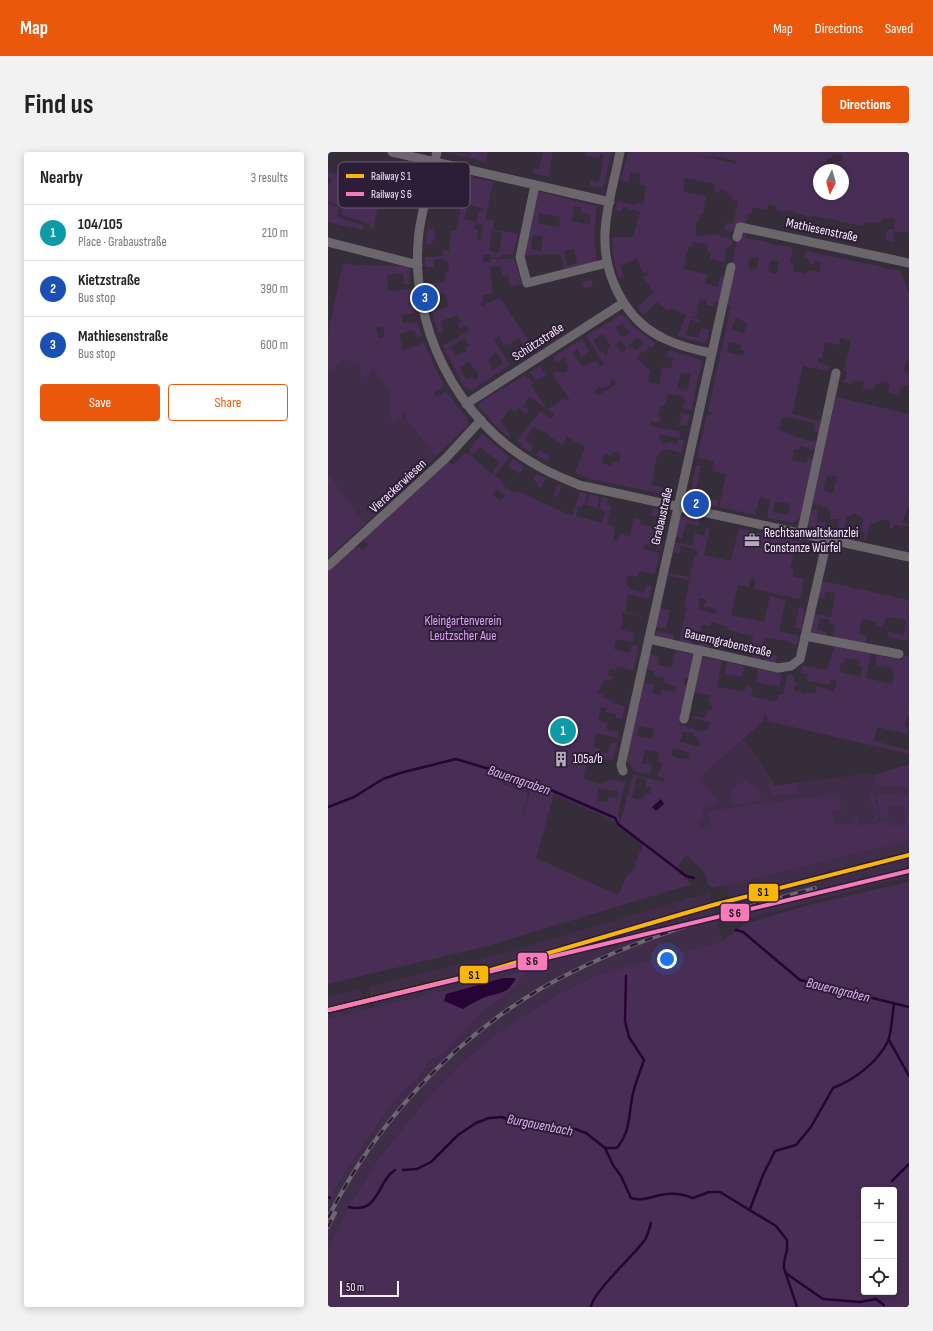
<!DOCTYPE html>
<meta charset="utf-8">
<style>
body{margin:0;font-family:"Sofia Sans Condensed",sans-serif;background:#f2f2f2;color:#222}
.controls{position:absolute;right:12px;bottom:12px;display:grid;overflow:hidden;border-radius:4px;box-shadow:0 2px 10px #0003}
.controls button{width:36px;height:36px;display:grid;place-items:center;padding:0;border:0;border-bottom:1px solid #e0e0e0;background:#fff;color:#222;font:20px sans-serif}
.compass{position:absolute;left:485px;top:12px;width:36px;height:36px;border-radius:50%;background:#fff;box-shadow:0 2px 10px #0003;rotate:185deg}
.scale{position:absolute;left:12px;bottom:10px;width:59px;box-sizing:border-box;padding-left:4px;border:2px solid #f8edfe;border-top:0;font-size:11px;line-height:14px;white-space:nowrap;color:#f8edfe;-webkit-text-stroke:3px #2e1d36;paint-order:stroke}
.you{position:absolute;left:339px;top:807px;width:14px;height:14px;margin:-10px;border:3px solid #fff;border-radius:50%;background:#1a73e8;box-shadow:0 0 0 6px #1a73e833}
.badge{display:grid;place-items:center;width:26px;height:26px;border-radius:50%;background:#ea580c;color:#fff;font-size:13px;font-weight:700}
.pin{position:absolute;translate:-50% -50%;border:2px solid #fff;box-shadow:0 1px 4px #0006}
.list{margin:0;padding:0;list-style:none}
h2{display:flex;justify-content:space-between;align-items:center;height:52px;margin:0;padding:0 16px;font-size:17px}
h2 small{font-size:13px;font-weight:400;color:#767676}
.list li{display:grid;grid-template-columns:26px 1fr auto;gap:12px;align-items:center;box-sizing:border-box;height:56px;padding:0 16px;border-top:1px solid #e0e0e0}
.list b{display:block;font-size:15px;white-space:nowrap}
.list p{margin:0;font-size:13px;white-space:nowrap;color:#767676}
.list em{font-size:13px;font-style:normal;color:#767676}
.actions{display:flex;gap:8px;padding:12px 16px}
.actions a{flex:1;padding:9px 0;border:1px solid #ea580c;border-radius:4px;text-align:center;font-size:14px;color:#ea580c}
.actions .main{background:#ea580c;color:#fff}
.icon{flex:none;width:22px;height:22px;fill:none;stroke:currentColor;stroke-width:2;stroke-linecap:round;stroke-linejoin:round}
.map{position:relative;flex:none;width:581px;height:1155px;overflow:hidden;border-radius:4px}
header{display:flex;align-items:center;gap:24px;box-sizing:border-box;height:56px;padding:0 20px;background:#ea580c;color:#fff}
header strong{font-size:19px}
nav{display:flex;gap:22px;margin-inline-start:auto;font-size:14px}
.intro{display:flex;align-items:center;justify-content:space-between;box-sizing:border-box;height:96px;padding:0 24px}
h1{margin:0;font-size:28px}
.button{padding:10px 18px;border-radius:4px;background:#ea580c;color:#fff;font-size:14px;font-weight:700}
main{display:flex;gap:24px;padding:0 24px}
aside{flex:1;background:#fff;border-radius:4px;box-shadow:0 2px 10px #0003}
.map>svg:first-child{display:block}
.built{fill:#402d4a}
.green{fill:#482e55;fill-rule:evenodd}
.water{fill:#270435}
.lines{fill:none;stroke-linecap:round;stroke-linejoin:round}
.stream{stroke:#270435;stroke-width:2.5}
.minor{stroke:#6a666c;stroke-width:9}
.rail-casing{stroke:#6d6770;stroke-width:4}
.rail{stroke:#2e1d36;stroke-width:2.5;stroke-dasharray:8;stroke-linecap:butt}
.rail-1-casing{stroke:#2e1d36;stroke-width:7}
.rail-2-casing{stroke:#2e1d36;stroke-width:7}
.rail-1{stroke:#f8b608;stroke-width:4}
.rail-2{stroke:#f77bba;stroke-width:4}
.labels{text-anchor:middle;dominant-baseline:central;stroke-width:4;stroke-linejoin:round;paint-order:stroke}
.street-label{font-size:13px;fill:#f8edfe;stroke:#2e1d36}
.poi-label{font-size:13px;fill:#f8edfe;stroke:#2e1d36;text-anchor:start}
.park-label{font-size:13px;fill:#dda5f9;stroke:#2e1d36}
.water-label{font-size:14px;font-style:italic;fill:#dfb3f6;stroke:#2e1d36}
.key{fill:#2e1d36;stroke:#6b5b72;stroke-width:1}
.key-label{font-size:11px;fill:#f8edfe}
.line-badge{stroke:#2e1d36;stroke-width:1.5}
.pale-badge-label{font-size:11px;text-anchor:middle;font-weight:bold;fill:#111}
</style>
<header>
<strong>Map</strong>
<nav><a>Map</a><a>Directions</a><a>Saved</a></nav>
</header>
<div class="intro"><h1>Find us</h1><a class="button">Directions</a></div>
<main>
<aside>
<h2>Nearby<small>3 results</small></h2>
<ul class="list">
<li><span class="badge" style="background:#0f9aa8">1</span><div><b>104/105</b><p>Place · Grabaustraße</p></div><em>210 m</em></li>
<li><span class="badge" style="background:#1a4fb4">2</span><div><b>Kietzstraße</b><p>Bus stop</p></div><em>390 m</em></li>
<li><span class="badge" style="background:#1a4fb4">3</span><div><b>Mathiesenstraße</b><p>Bus stop</p></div><em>600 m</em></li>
</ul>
<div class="actions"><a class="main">Save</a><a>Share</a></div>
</aside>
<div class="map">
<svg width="581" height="1155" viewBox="0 0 581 1155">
<rect width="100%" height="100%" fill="#362d3a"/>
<g class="built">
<polygon points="51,196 78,269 108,304 37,372 0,321 0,197"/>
<polygon points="415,588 430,605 446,634 536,622 546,623 581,612 581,724 407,770 398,733 482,712 312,680"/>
<polygon points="381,740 395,789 272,822 231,842 172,879 131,913 105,940 51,1004 21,1055 0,1097 0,1049 34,994 66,949 98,917 102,907 113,903 158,857 186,837 198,818 46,856 41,835 172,802 353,749 361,745 370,745"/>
<polygon points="32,837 38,858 0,867 0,845"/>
</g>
<g class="green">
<polygon points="117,0 141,2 142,0 160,0 158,10"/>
<polygon points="215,0 225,0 220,25 205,21 206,16 211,17"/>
<polygon points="257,0 283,0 276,33 272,36 262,34 263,28 271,30 276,3 272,2 271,6 257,3"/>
<path d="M300,0H581V81L566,79L565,90L558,88V80L562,77H566L567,67L557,66L551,71L536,70L535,74L482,63L481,65L460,58L459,60L448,58L449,54L440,52L439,58L425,55L423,62L420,61L417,73L409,72L407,78L404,80L396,78L398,71L405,72L410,49L403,48L404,44L400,43L397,38L392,37L391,41L386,40L387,32L357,26L355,40L378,44L375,62L371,63L370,70H368V83L375,85V83L380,84V82L402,86L405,90L403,95L399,94L396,110L382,107L383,101L379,100L380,93L365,90L364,95L361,94L359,101L358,100L356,117L379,122L377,131L390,135L393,123L396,127L391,150H387L386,155L378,153L379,148L372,147L368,165L362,164L372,168V170L362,168L358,183L370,186L373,176L381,178L378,190L376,191L350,184L358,163L342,156L340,159L329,150L316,163L309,155L325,141L322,133L315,126L321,123L320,119L315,121L309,106L292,114L296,125L291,126L286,110L284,85H305L312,60L295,55L294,60L287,58L289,49L307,53L308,51L315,52L318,34L311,32L313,22L303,20L301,30L293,28ZM514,2V9L506,10V15L498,16L499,6H504V3ZM369,3L392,5L408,9L409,12ZM491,18H515V42H491Z"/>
<polygon points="0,20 55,34 45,76 41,75 42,72 14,63 16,54 2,51 0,48 0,33 2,33 4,26 0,25"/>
<path d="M139,24L165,30L157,67L166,69L165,77L190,82L185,103L173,102V105H163V103H155V110H162L163,107H186L194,132L182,135L180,123L174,124L173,114L162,115L165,141L154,144L155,149L151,152L157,155V152L172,146L205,195L200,190L197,192L198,197L191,186L181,193L180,191L176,194L171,184L166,187L182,213L143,238L136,235L115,194L141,179L138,174L132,176L130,171L133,170L130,163L113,169L116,179L110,181L102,154L98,132L117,130V120L121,119L120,110H117L116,107H106V115H97V105L116,104L115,98L121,99L123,78L128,79ZM140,52L155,56V59L151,60L149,70L136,67ZM148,71L156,73L153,89L149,88L150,78H147ZM164,79L174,80L171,101L161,99ZM117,141L121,154L108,158L106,142ZM136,187L141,193L137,195L139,199L127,204L123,194ZM168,201L175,211L165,218L160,209L162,208L161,206ZM141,209L146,217L149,218L151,225L146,228L144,225L139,228L132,215Z"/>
<path d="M208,39L269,54L266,85L269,110L237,119L232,102L195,103ZM246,54L254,56L252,60L263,63L261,73L243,69ZM211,61L232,65L231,75L210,71ZM205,83L215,84L213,99L203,97ZM246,97L249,111L239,114L236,99Z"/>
<polygon points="0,52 11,55 9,65 35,73 35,78 0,70"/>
<polygon points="100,76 105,77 105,81 107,81 107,88 105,88 104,92 98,91"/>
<path d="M419,80L418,86L465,96L462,110L466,111L465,119L478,122L479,119L491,120L493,110L487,108L485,112L481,111V107L476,106L478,99L572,119L581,141V208L579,209L575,219L581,222V233H577L576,235H573L571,244L560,240L562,231L553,229L552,232L547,231L545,238L535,237L536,230L525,228L524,232L515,230L519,222L517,215L523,189L512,186L511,193L497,190L494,207L490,206V210L501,214L500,219L475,214L464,262L493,269L491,281L485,279L487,271L461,265L453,267L451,278L474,287L488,290L487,298L472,294L470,298L466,297L464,308L478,311L480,306L485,307L472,365L465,371L439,366L442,348L432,345L427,363L391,355L398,322L384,319L386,310L369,306L379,262L385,263V261L380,259L403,154L398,152L407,113L404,112L410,84ZM422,105L431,106L429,116H425V118L420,115ZM442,108L451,110L449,121L445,122L440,119ZM408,166L419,171L416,181L403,178ZM401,189L413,193L412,198L417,199L415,204L399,200ZM447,349L462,352L460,363L445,360Z"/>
<path d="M15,111L31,113L81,114L82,132H76L75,121L59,123L60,139L83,137L87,161L73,163L75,171L89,170L94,184L88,185L86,178L71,182L75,198L96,191L116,234L105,241L108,245L118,239L140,268V273L108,304L79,269L75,259L72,266L64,272L60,245L62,241L47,218L44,217L40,224L36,225L33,224L32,213L29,209L13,208L6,218L0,217V181ZM56,175V185L51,186L48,176Z"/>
<polygon points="264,128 265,134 256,136 254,130"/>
<path d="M292,163H295L307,176L327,191L324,196L321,195L317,201L313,199L309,206L322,219L320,230L331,232L334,215L343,217L345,206L338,204L341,198L371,207L374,210L363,258L354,256L357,250L356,245L340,242L337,253H333L330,265L333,266L332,271L321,269L323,274L352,280L351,286L332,282L331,288L334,289V291L339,292L340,290L349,292L350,287L356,288L354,301L337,297L329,303L323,333L335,336L334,342L263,327L247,321L257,295L239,285L235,293L221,284V283L205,275L197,288L205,294L203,300L193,294L194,292L189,289L212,259L223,266L226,262L220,257L235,247L242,248L224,221L229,218L231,221L234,219L235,221L240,218L239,216L241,214L236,206L229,210L225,205L254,187L261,198L254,205L249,197L244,200L255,215L268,208L272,215L276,212L258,184ZM294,171L302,181L293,185L287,176ZM275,182L283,194L279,197L281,201L277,203L275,199L273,200L265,188ZM309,185L315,190L312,194L313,195L308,198L304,195L302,197L300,194ZM293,189L299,196L294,201L287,192ZM353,220L363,222L359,239L349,236ZM285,227L288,232L269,244L266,239L272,235L274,237L283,232L281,229ZM285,300L293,301L291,311L285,310L283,314L274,311L276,302L284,304Z"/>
<polygon points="212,214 218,223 208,229 202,220"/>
<polygon points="197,223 205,231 203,233 217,254 216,255 201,244 195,254 201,258 198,262 190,256 187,260 182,256 173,269 182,283 182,286 168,274 150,253 151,251"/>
<path d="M508,245L581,262V353L574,370L580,372V374L566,373L565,376H562V369L555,367L547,372L542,371L538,388L536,387L537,380L533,379L535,366L525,361L524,364H519L515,382L508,381L511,367H502L503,360L500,359V356L484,351ZM499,323L509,325L505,341L495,338Z"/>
<polygon points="352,261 362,263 359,274 351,272 353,266"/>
<path d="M154,282L181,305L167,324L176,331L175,333L187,342L189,339L244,364L252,340L259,342L257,353H255L254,356L250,355L248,364L274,371L277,360L271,356L274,345L280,346L279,353L283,354L279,372L287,374L285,388L290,389L292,382L302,384L306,366L313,367L312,372L329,376L332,365L323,363L325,356L337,359L340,363L333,396L317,391L316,397L331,401L327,422L312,419L310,425L300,423L298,433L302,435V437L317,441L318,433L324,434L321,447L300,442L297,460L317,465L294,461L293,465L295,466L293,478L307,481L305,490L288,487L286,497L302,501L304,493L310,494L305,519L289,514L288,518L282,516L280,524L285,525L283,529L276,528L270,541L275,543V546L285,549V551L297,554L294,567L288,566V562L278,560L279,556L273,555L270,569L280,571L278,577L291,580L290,586L268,581L265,595L272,597V600L280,601L283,590L289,591L285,608L261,603L255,627L273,632L283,627L297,630L290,663L292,670L289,673L284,668L226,642L208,706L290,743L299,723L307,718L308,708L316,692L291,675L305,623L335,630L336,626L328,624L335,613L330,609L331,600L317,598L314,611L324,613L322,622L306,619L298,607L316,531L326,533L325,542L333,543L334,538L347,540L348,534L335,531L336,526L326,524L327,519L319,517L322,502L332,505L330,513L344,516L348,499L366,503L361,526H357L355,532L360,534L351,573L374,579L380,577L381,570L364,566L367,564L377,566L379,559H383L384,554L380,549L383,544L365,540L373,505L394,509L389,535L417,540L418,534L425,537L423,543L426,545L446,549H449L450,542L455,543L459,523L463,522L469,533L465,537L467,540L470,538L475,542L479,540L487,541L489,534L506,540L509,529L503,528L502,533L478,529L480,522L472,521L474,513L499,518L507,494L543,501L538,526L564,532L566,522L564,521L565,516L549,513L547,511L549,503L574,508L576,504H581V564H579L577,574L580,575L579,582L549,575L546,589L581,598V602L439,569L440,566L437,563L435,565L436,568L371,627L392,651L374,654L376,666L372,667L373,676L383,675L380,659L511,642L514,658L504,659L506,673L527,671V665L530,664L532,674L562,669V674L578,672L575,653L559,655L561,666L553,667L548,642L581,643V689L385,736L380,733L377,721L358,703L347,717L364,732L159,794L0,832V418L26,396L31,395L34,398L40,393L36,389V386L119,308L125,313L138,300L164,322L172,311L152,295L145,303L140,298ZM168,337L177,343L173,349L164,343ZM517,506L532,509L531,514L534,515L532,525L511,520L513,511H516ZM311,574L326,577L324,587L309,584ZM355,580L365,581V584L370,585L369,589L372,590V595L352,590ZM345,596L363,601L361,608L356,606L355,608L343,603ZM157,612L182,620L178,632L202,640L193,673L200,641L177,633ZM309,625L319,628L318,634L324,636L322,642L317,641L316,646L313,645L312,648L304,646ZM271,636L291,640L289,646L281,644L279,650L268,649Z"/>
<polygon points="212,298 222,304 219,309 208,303"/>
<polygon points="185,307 196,315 192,322 180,314"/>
<polygon points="368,313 373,314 367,342 369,344 390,348 389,355 365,349 362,343"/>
<polygon points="0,321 37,372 0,406"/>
<polygon points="208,322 218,326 213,336 209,334 210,330 205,328"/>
<polygon points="230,332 234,334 229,345 225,344"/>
<polygon points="262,342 271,345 269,356 259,353"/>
<polygon points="483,358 490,358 488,369 498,371 496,378 480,373"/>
<polygon points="357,363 372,367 370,374 358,371 354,386 347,385 352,366"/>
<path d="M378,376L382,377L376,403L403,409L411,376L481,392L479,398L467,396L462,416L466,419L465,425L476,427L472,447L426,437L428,428L422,426L421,435L410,433L403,463L436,470L442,444L458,448L451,479L471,484L469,493L464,492L463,489L437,486L432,508L424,506L427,492H424L425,484L400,478V475L383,470L382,474L374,472L372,480L366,479L363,492L351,489L359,456L356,455L362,428L339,423V421L362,425L366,405H368L370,399L353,393L351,402L344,400L346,390L364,394L367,381L376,384ZM371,446L379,448L377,453L373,454L388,457L387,462L371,458Z"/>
<polygon points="494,429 581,448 580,489 560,485 560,480 576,483 578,468 558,465 554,475 549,474 549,470 534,467 531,482 539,484 537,492 505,485 508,473 501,472 502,468 492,466 489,478 499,480 499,484 483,480 487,462 503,465 508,441 497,439 496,447 490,446"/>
<polygon points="473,455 477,459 473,477 467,476 471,456"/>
<polygon points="332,456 342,458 338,477 327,475"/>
<polygon points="327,479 346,483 345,488 328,484"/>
<polygon points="373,487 382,489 380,496 371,494"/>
<polygon points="438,501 449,504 447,511 437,509"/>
<polygon points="399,510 416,514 414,525 397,522"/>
<polygon points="430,517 454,522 451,535 428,530"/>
<polygon points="581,612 581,635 545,633 546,623"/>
<polygon points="418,627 434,642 431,649 405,652 402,649 404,637"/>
<polygon points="444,630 446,634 469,631 470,641 444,644 439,633"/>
<polygon points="546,642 551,668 544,670 543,668 547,667 546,661 547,660 541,643"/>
<path d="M581,730V1155H0V1097L21,1055L51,1005L105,940L131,913L172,879L231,842L272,822L395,789L417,772L481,753ZM536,1038H566V1140H536Z"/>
<path d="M199,818L186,837L158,857L113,903L102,907C95,926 76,936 65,951C41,983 20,1016 0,1049V867Z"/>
</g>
<g class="water">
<polygon points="333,647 336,652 328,659 324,655"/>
<path d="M175,826H188C179,844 170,840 155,846C148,849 141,853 135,857L116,849L118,842Z"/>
</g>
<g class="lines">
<g class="stream">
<polyline points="0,655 26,645 55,627 72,621 128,607 207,631 287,666 290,672 358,724 366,726"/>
<polyline points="408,778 415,780 472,828 581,855"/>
<polyline points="561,888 581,924"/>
<path d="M277,996H289C301,980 300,972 303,953C304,938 311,923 316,908L301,885L297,869L298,824"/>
<path d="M75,1018L89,1017L103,1010L130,983L148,971L161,966L174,965L188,971L209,969L224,976L247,977L258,981L277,996L285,1013L293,1024L303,1046C315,1050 327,1043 339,1042C348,1041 357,1043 365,1046L381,1040H392L448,1074L459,1088V1098L456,1110V1116L469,1155"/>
<polyline points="564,1029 581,1012"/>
<polyline points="0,1045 2,1046"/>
<path d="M21,1055C52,1062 49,1029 67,1018"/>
<path d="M422,1057L435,1023L447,999L468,993L483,975L505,936C526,928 550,910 560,889C564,879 564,864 566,852"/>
<polyline points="459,1122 495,1147 532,1150 548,1147 556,1153"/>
<path d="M263,1155C264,1141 306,1103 316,1089C320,1084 321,1077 323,1071"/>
</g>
<g class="minor">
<polyline points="64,0 282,50"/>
<path d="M109,0C103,26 95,53 91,80C80,172 128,269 210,314C223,322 238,327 251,333L581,405"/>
<path d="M292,0C287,27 278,54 277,81C275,123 297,169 337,187C352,194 367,198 383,201"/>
<polyline points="207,33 192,105 199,131 279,111"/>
<polyline points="409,85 412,75 581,111"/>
<polyline points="0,90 90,113"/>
<polyline points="138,252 295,151"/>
<polyline points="473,383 508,221"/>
<polyline points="0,414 118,306 153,268"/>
<polyline points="477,484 571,502"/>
<polyline points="321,487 450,516 463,514 472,507 499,388"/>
<polyline points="356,567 371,498"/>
<polyline points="295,619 293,613 403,115"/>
</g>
<g class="rail-casing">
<g id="rail">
<path d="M0,1066C47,972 123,889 214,836C298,788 394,762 487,736"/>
<polyline points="0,1075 7,1061"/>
</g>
</g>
<use href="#rail" class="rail"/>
<g class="rail-1-casing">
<polyline id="rail-1" points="0,858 149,822 385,753 581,703"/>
</g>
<g class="rail-2-casing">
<polyline id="rail-2" points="1,858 581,719"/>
</g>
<use href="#rail-1" class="rail-1"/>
<use href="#rail-2" class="rail-2"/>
</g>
<defs>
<g id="office-bare" transform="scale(1.2)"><path d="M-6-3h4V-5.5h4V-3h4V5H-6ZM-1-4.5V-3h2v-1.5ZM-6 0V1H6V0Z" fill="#b4aab9" stroke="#2e1d36" stroke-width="2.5" paint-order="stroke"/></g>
<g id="building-bare" transform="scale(1.2)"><path d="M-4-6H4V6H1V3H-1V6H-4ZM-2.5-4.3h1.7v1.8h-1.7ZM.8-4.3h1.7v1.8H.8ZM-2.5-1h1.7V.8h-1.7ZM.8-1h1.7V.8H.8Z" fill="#b4aab9" stroke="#2e1d36" stroke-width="2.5" paint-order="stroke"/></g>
</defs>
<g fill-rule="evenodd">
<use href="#office-bare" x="424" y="388"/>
<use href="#building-bare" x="233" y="607"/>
</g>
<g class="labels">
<g class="street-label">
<text transform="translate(494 78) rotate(12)">Mathiesenstraße</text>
<text transform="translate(210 190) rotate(-33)">Schützstraße</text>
<text transform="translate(70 334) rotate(-43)">Vierackerwiesen</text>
<text transform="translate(334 364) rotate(-77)">Grabaustraße</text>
<text transform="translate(400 491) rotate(13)">Bauerngrabenstraße</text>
</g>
<g class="poi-label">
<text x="436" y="381">Rechtsanwaltskanzlei<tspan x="436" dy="15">Constanze Würfel</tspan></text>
<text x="245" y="607">105a/b</text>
</g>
<g class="park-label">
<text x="135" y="469">Kleingartenverein<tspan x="135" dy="15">Leutzscher Aue</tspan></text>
</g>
<g class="water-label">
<text transform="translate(191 628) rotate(19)">Bauerngraben</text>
<text transform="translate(510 838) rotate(14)">Bauerngraben</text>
<text transform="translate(212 973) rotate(11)">Burgauenbach</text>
</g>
</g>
<rect x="10" y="10" width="132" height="46" rx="6" class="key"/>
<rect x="18" y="22" width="18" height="4" fill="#f8b608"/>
<rect x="18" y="40" width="18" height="4" fill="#f77bba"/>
<g class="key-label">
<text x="43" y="28">Railway S 1</text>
<text x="43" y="46">Railway S 6</text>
</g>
<g class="line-badge">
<rect x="420" y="731" width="31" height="19" rx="4" fill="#f8b608"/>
<rect x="392" y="751" width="30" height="19" rx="4" fill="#f77bba"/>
<rect x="189" y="800" width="31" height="19" rx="4" fill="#f77bba"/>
<rect x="131" y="813" width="30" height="19" rx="4" fill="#f8b608"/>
</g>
<g class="pale-badge-label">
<text x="435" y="744">S 1</text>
<text x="407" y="765">S 6</text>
<text x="204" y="813">S 6</text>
<text x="146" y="827">S 1</text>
</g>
</svg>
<div class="controls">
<button>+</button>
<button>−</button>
<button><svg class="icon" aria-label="locate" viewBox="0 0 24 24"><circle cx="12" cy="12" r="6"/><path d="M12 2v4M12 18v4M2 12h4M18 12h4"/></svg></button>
</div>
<svg class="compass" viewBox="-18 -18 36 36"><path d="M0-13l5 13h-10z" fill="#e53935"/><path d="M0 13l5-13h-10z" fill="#767676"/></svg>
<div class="scale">50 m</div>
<div class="you"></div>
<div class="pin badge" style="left:235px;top:579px;background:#0f9aa8">1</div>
<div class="pin badge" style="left:368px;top:352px;background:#1a4fb4">2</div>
<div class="pin badge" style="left:97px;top:146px;background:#1a4fb4">3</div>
</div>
</main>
